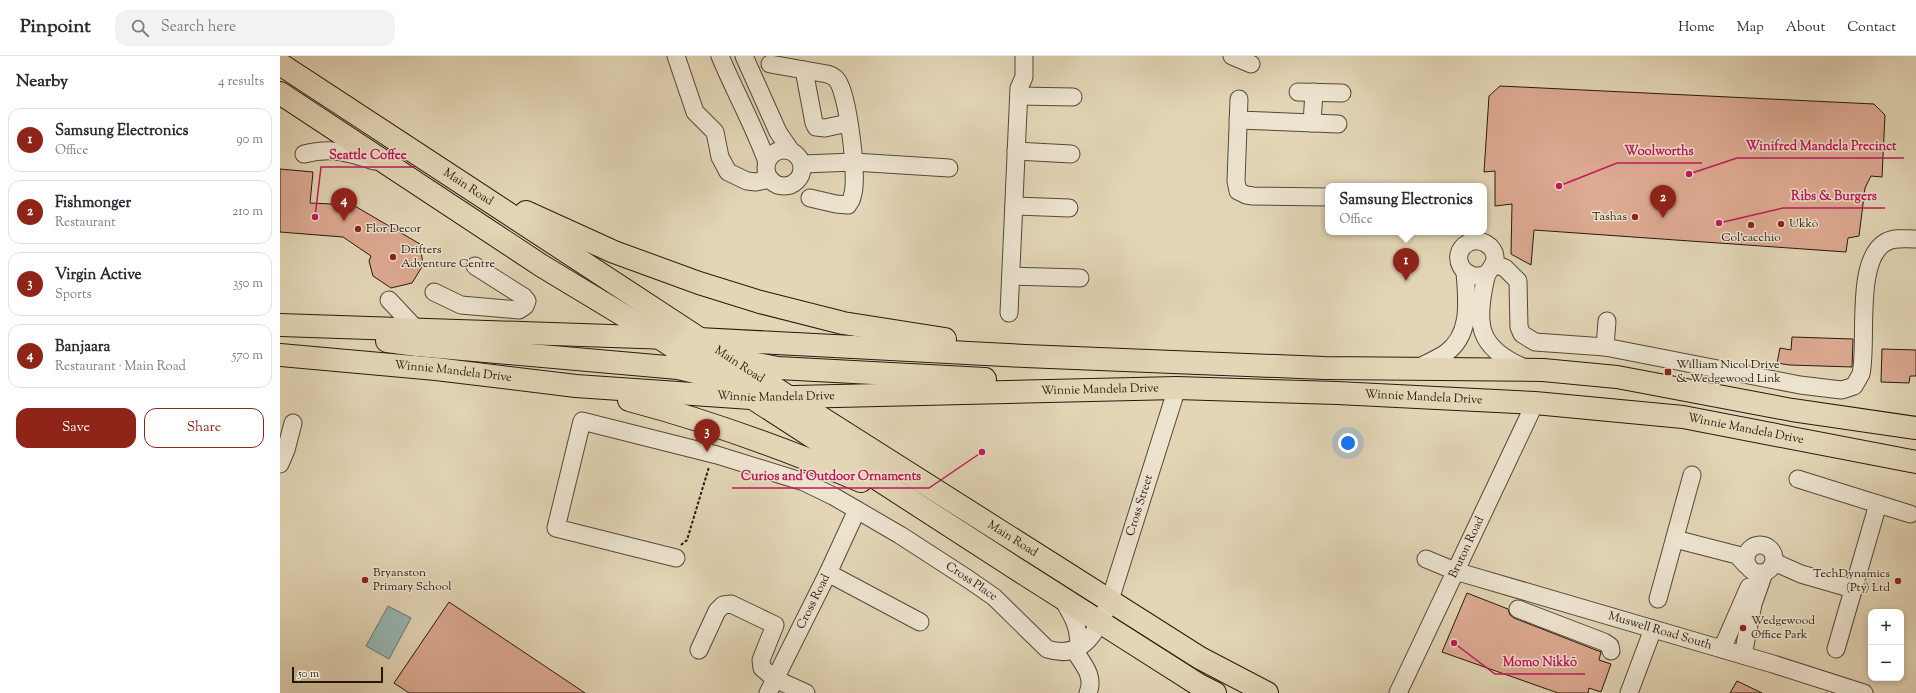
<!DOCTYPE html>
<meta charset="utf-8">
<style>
body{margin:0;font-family:"Sorts Mill Goudy",serif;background:#f2f2f3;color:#2b2b33}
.controls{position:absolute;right:12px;bottom:12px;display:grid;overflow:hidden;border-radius:8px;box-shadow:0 2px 6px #0003}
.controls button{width:36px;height:36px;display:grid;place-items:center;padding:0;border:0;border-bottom:1px solid #e1e1e2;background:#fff;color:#2b2b33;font:20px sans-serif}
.scale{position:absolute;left:12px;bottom:10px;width:91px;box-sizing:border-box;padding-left:4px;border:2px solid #25190f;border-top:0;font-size:11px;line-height:14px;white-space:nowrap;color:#25190f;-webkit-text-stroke:3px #ede4d0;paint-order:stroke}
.you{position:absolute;left:1068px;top:387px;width:14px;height:14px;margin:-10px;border:3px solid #fff;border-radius:50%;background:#1a73e8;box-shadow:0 0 0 6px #1a73e833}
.badge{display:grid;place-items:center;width:26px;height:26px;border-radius:50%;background:#8f2418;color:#fff;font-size:13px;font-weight:700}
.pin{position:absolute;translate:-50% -33px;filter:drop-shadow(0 1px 2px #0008)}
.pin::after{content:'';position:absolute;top:21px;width:14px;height:12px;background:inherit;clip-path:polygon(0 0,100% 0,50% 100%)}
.popup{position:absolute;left:1045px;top:127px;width:162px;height:52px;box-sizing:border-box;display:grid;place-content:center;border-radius:8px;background:#fff;filter:drop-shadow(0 1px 3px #0005);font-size:13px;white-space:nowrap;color:#7c7c81}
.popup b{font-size:15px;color:#2b2b33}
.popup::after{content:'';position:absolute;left:50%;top:100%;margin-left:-8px;border:8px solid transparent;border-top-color:#fff}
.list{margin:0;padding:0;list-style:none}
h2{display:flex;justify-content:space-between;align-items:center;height:52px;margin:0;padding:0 16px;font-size:17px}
h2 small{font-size:13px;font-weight:400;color:#7c7c81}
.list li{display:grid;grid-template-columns:26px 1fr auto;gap:12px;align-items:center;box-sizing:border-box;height:64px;margin:0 8px 8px;padding:0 8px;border:1px solid #e1e1e2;border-radius:12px}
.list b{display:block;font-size:15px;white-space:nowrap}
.list p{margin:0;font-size:13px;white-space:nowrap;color:#7c7c81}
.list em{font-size:13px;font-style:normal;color:#7c7c81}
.actions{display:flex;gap:8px;padding:12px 16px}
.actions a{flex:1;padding:9px 0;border:1px solid #8f2418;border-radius:12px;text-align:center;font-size:14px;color:#8f2418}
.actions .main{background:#8f2418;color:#fff}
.icon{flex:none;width:22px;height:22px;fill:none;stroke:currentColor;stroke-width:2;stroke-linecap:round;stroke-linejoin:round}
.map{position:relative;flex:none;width:1636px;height:637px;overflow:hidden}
header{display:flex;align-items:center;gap:24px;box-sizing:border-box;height:56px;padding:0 20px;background:#fff;border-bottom:1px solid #e1e1e2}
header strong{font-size:19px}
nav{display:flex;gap:22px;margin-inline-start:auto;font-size:14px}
.search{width:280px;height:36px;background:#f2f2f3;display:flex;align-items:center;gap:10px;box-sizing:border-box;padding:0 14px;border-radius:12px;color:#7c7c81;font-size:15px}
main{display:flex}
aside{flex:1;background:#fff}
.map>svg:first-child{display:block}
.water{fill:#96b8b4;stroke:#697872}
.building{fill:#ddaa92;stroke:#25190f}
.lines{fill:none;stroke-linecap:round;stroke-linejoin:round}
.minor-casing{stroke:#544839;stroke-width:19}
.major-casing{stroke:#25190f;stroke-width:24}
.path{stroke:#25190f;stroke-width:2;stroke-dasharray:3 2;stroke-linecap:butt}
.minor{stroke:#ede4d0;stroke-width:17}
.major{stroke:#e3d6b6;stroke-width:22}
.poi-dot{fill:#8f2418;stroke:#ede4d0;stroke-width:1.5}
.labels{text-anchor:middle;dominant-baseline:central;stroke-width:3;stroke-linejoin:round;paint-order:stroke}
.street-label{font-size:12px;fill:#25190f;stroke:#ede4d0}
.poi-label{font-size:12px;fill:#25190f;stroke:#ede4d0;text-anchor:start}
.leader{fill:none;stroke:#c2185b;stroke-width:1.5}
.callout-dot{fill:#c2185b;stroke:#ede4d0;stroke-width:1.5}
.callout-label{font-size:13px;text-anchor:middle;font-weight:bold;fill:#c2185b;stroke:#ede4d0;stroke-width:3;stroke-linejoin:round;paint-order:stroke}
</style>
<header>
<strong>Pinpoint</strong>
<div class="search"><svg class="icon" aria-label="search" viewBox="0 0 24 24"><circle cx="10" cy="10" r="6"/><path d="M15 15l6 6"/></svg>Search here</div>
<nav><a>Home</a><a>Map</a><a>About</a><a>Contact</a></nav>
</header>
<main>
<aside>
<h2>Nearby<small>4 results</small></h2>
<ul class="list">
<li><span class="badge">1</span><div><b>Samsung Electronics</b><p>Office</p></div><em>90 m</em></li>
<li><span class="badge">2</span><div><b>Fishmonger</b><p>Restaurant</p></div><em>210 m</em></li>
<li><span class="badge">3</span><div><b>Virgin Active</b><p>Sports</p></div><em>350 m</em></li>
<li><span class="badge">4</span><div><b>Banjaara</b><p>Restaurant · Main Road</p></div><em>570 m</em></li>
</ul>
<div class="actions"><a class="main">Save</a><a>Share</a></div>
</aside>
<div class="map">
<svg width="1636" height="637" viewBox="0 0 1636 637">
<rect width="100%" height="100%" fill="#e3d6b6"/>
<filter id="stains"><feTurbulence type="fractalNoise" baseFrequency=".005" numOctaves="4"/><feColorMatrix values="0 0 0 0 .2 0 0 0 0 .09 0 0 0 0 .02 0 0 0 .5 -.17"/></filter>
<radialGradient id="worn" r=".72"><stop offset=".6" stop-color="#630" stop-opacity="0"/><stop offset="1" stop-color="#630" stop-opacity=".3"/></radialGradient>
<polygon class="water" points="108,550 131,562 109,603 86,590"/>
<g class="building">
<polygon points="1220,30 1594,48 1605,59 1602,121 1591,120 1585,132 1579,180 1568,182 1566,196 1254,174 1251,209 1231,198 1232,148 1215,150 1215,115 1204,116 1209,40"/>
<polygon points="0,113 33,116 30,147 73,149 140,188 143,209 132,227 111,232 93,220 89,205 91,200 63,181 0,176"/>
<polygon points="1512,281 1573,283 1572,311 1510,309 1497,307 1500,292 1511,294"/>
<polygon points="1602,293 1636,294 1636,320 1630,320 1629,327 1601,326"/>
<polygon points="1187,537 1228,553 1230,559 1234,562 1321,596 1319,604 1331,608 1321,636 1309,632 1308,637 1278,637 1162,596"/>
<polygon points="169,546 305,637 129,637 114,627"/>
<polygon points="1457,625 1482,637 1450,637"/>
</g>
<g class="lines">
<g class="minor-casing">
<g id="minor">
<polyline points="396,0 415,56 435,76 440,101 448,116 467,125 476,126 490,123"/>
<path d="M440,0C455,36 474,70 487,106"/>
<polyline points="464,0 498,76 511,95"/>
<polyline points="952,0 971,8"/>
<path d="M490,8L547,18C551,19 554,20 557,24C568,38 579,124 572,141C572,144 569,147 568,149L556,148L530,142"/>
<polyline points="524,14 534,67 536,71 545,72 568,67"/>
<polyline points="1018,36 1062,37"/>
<polyline points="739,40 793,41"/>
<polyline points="959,43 956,125 958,135 966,139 973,140 1048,141"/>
<polyline points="958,64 1058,68"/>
<polyline points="1032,67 1034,36"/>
<circle cx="504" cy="112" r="18"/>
<polyline points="736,95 791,98"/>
<path d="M24,98C51,91 68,96 94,105"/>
<polyline points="523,108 574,106 669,112"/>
<polyline points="734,150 789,152"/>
<path d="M1214,208L1225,212L1238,225L1239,271L1242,278L1255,286L1325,291L1520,329L1553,333L1562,334L1574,330L1581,318C1588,287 1574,203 1606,186C1615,181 1626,183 1636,183"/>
<path d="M1207,218C1183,228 1168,198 1188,187C1199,181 1215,189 1215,202C1215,210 1208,214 1206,221C1195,268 1197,292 1245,312"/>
<polyline points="731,220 800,222"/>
<polyline points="154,236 181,249 239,254 245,250 247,245 244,241 195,210"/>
<polyline points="109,244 137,274"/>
<polyline points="729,257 739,32 744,21 744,0"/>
<polyline points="1325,291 1327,265"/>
<path d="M1136,313C1145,308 1157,303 1166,297C1192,278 1187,244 1185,216"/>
<polyline points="0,408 6,394 13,367"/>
<polyline points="1518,423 1630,458"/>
<polyline points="1395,483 1457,499 1466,509"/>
<circle cx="1480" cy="503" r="14"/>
<path id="s1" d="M396,502L276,472L302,365L437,399L524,426L553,440L620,479L688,523L714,541L767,593C804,605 818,573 830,544L897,332"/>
<path id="s2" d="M1146,503L1175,515L1493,608L1584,637"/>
<polyline points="1494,506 1521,518 1573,533"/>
<polyline points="548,517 640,566"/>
<polyline points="1378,543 1412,419"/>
<path d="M783,544C794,562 799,571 799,592"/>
<polyline points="1238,553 1324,586 1330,590 1331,595"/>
<polyline points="1442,593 1469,531"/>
<polyline points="1556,593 1598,448"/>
<polyline points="419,594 437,555 443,549 451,548 495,569 481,604 482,612 495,623 526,637"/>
<path d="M794,594C803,608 815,620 808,637"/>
<polyline points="1463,599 1473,548 1484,517"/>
<path id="s3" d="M488,637L548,517L577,454"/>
<path id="s4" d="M1118,637L1255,347"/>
<polyline points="1349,637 1373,573"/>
</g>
</g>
<g class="major-casing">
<g id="major">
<path id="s5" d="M0,8L510,342L920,602L987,637"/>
<polyline points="0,37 262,210 358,268 735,512 919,629 935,637"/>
<polyline points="246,156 334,196 419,227 480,246 563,267 665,283"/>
<polyline points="0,269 419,283 745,300 1044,312 1263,314 1337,321 1512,354 1636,372"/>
<polyline points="107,285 137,289 398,312 428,319"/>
<path id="s6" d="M0,299L156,313L296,330L471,342L897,332L1057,337L1255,347L1403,361L1636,406"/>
<polyline points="461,305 498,312 705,323"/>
<path d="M349,344C429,365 505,393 581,425"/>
</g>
</g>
<polyline class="path" points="401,489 407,484 429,411"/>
<use href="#minor" class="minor"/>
<use href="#major" class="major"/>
</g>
<g class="poi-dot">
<circle cx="1355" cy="161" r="4"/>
<circle cx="1501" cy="168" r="4"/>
<circle cx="1471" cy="169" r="4"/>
<circle cx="78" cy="173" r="4"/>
<circle cx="113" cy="201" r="4"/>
<rect x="1384" y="312" width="8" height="8" rx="2"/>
<circle cx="85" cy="524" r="4"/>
<circle cx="1618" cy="525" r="4"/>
<circle cx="1463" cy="572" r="4"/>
</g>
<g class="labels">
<g class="street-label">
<text stroke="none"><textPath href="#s5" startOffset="225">Main Road</textPath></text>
<text stroke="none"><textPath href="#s5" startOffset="549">Main Road</textPath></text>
<text stroke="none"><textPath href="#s6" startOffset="174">Winnie Mandela Drive</textPath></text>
<text stroke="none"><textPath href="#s6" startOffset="822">Winnie Mandela Drive</textPath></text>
<text stroke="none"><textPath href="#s6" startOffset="498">Winnie Mandela Drive</textPath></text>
<text stroke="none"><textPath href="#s6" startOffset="1146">Winnie Mandela Drive</textPath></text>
<text stroke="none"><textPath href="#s6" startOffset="1470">Winnie Mandela Drive</textPath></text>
<text stroke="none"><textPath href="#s1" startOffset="950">Cross Street</textPath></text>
<text stroke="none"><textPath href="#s5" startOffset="873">Main Road</textPath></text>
<text stroke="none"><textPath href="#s4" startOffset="161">Bruton Road</textPath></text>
<text stroke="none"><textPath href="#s1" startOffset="659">Cross Place</textPath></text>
<text stroke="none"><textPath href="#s3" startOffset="102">Cross Road</textPath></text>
<text stroke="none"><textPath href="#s2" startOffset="245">Muswell Road South</textPath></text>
</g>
<g class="poi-label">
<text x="1347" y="161" text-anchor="end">Tashas</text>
<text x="1509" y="168">Ukkō</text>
<text x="86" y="173">Flor Decor</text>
<text x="1471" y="182" text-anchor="middle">Col'cacchio</text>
<text x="121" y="194">Drifters<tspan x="121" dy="14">Adventure Centre</tspan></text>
<text x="1396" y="309">William Nicol Drive<tspan x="1396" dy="14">&amp; Wedgewood Link</tspan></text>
<text x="93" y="517">Bryanston<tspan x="93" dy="14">Primary School</tspan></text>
<text x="1610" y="518" text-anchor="end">TechDynamics<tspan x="1610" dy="14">(Pty) Ltd</tspan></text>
<text x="1471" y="565">Wedgewood<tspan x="1471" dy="14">Office Park</tspan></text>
</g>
</g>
<path class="leader" d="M1409 118L1457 102H1624M1279 130L1337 107H1422M35 161L41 111H135M1439 167L1503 152H1605M702 396L649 432H452M1174 587L1215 618H1305"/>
<g class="callout-dot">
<circle cx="1409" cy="118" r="4"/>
<circle cx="1279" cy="130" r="4"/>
<circle cx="35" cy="161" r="4"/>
<circle cx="1439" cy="167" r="4"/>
<circle cx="702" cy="396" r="4"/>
<circle cx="1174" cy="587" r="4"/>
</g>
<g class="callout-label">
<text x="1541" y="94">Winifred Mandela Precinct</text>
<text x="1379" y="99">Woolworths</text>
<text x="88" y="103">Seattle Coffee</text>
<text x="1554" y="144">Ribs &amp; Burgers</text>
<text x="551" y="424">Curios and Outdoor Ornaments</text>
<text x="1260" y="610">Momo Nikkō</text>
</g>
<rect width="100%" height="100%" filter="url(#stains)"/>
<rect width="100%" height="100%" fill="url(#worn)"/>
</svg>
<div class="controls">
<button>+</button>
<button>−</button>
</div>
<div class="scale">50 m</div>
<div class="you"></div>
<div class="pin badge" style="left:1126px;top:225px">1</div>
<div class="popup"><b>Samsung Electronics</b>Office</div>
<div class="pin badge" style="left:1383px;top:162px">2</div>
<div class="pin badge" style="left:427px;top:396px">3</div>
<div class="pin badge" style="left:64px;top:165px">4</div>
</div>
</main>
